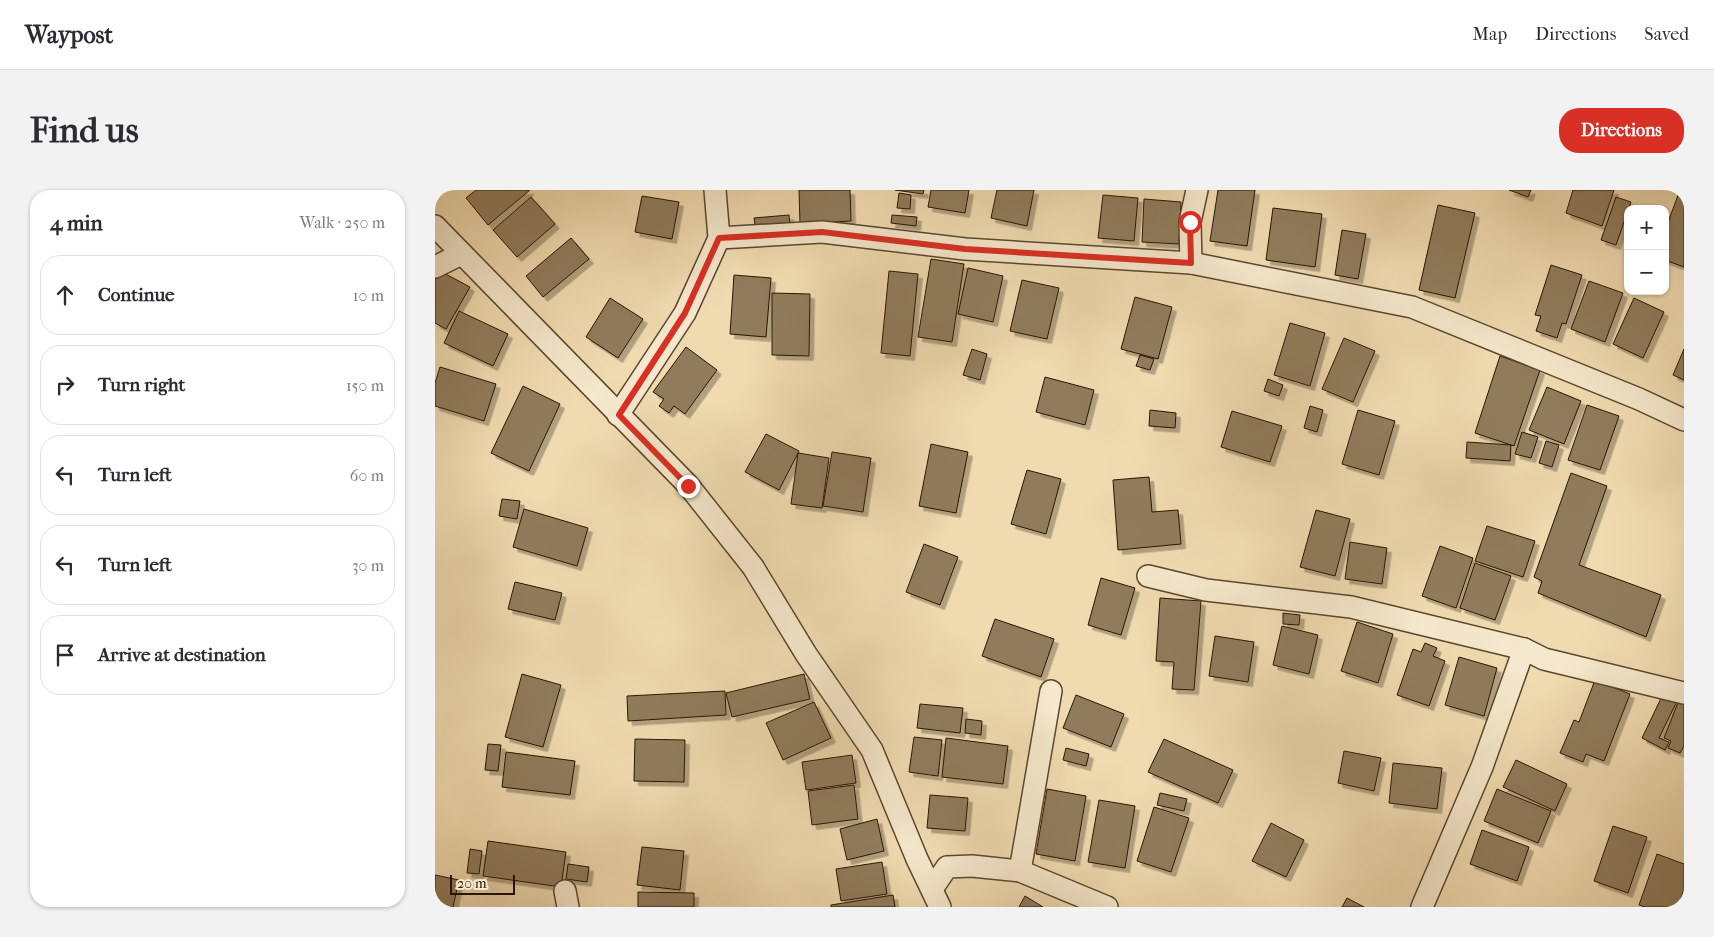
<!DOCTYPE html>
<meta charset="utf-8">
<style>
body{margin:0;font-family:"IM FELL French Canon",serif;background:#f2f2f3;color:#2b2b33}
.controls{position:absolute;right:15px;top:15px;display:grid;overflow:hidden;border-radius:10px;box-shadow:0 1px 4px #0004}
.controls button{width:45px;height:45px;display:grid;place-items:center;padding:0;border:0;border-bottom:1px solid #e1e1e2;background:#fff;color:#2b2b33;font:25px sans-serif}
.scale{position:absolute;left:15px;bottom:12px;width:65px;box-sizing:border-box;padding-left:5px;border:2px solid #291502;border-top:0;font-size:14px;line-height:18px;white-space:nowrap;color:#291502;-webkit-text-stroke:4px #f5e8cc;paint-order:stroke}
.stop{position:absolute;width:15px;height:15px;margin:-11px;border:4px solid #d93025;border-radius:50%;background:#fff}
.stop.end{background:#d93025;border-color:#fff;box-shadow:0 1px 5px #0008}
.list{margin:0;padding:0;list-style:none}
h2{display:flex;justify-content:space-between;align-items:center;height:65px;margin:0;padding:0 20px;font-size:21px}
h2 small{font-size:16px;font-weight:400;color:#7c7c81}
.list li{display:grid;grid-template-columns:32px 1fr auto;gap:15px;align-items:center;box-sizing:border-box;height:80px;margin:0 10px 10px;padding:0 10px;border:1px solid #e1e1e2;border-radius:20px}
.list b{display:block;font-size:19px;white-space:nowrap}
.list em{font-size:16px;font-style:normal;color:#7c7c81}
.icon{flex:none;width:28px;height:28px;fill:none;stroke:currentColor;stroke-width:2;stroke-linecap:round;stroke-linejoin:round}
.map{position:relative;flex:none;width:1249px;height:717px;overflow:hidden;border-radius:20px}
header{display:flex;align-items:center;gap:30px;box-sizing:border-box;height:70px;padding:0 25px;background:#fff;border-bottom:1px solid #e1e1e2}
header strong{font-size:24px}
nav{display:flex;gap:28px;margin-inline-start:auto;font-size:18px}
.intro{display:flex;align-items:center;justify-content:space-between;box-sizing:border-box;height:120px;padding:0 30px}
h1{margin:0;font-size:35px}
.button{padding:12px 22px;border-radius:20px;background:#d93025;color:#fff;font-size:18px;font-weight:700}
main{display:flex;gap:30px;padding:0 30px}
aside{flex:1;background:#fff;border-radius:20px;box-shadow:0 1px 4px #0004}
.map>svg:first-child{display:block}
.building{fill:#907c5c;stroke:#291502;filter:url(#shadow)}
.lines{fill:none;stroke-linecap:round;stroke-linejoin:round}
.street-casing{stroke:#5b462e;stroke-width:24}
.street{stroke:#f5e8cc;stroke-width:21}
.route{stroke:#d93025;stroke-width:6}
</style>
<header>
<strong>Waypost</strong>
<nav><a>Map</a><a>Directions</a><a>Saved</a></nav>
</header>
<div class="intro"><h1>Find us</h1><a class="button">Directions</a></div>
<main>
<aside>
<h2>4 min<small>Walk · 250 m</small></h2>
<ul class="list">
<li><svg class="icon" aria-label="ahead" viewBox="0 0 24 24"><path d="M12 20V5M6 11l6-6 6 6"/></svg><div><b>Continue</b></div><em>10 m</em></li>
<li><svg class="icon" aria-label="right" viewBox="0 0 24 24"><path d="M7 20v-9h11M14 6l5 5-5 5"/></svg><div><b>Turn right</b></div><em>150 m</em></li>
<li><svg class="icon" aria-label="left" viewBox="0 0 24 24"><path d="M17 20v-9H6M10 6l-5 5 5 5"/></svg><div><b>Turn left</b></div><em>60 m</em></li>
<li><svg class="icon" aria-label="left" viewBox="0 0 24 24"><path d="M17 20v-9H6M10 6l-5 5 5 5"/></svg><div><b>Turn left</b></div><em>30 m</em></li>
<li><svg class="icon" aria-label="arrive" viewBox="0 0 24 24"><path d="M6 21V4h12l-3 4 3 4H6"/></svg><div><b>Arrive at destination</b></div></li>
</ul>
</aside>
<div class="map">
<svg width="1249" height="717" viewBox="0 0 1249 717">
<defs>
<filter id="shadow"><feDropShadow dx="4.5" dy="4.5" stdDeviation="0" flood-color="#0004"/></filter>
</defs>
<rect width="100%" height="100%" fill="#f0dbb0"/>
<filter id="stains"><feTurbulence type="fractalNoise" baseFrequency=".004" numOctaves="4"/><feColorMatrix values="0 0 0 0 .2 0 0 0 0 .09 0 0 0 0 .02 0 0 0 .5 -.17"/></filter>
<radialGradient id="worn" r=".72"><stop offset=".6" stop-color="#630" stop-opacity="0"/><stop offset="1" stop-color="#630" stop-opacity=".3"/></radialGradient>
<g class="building">
<polygon points="41,0 95,0 53,35 31,8"/>
<polygon points="364,0 415,0 416,31 365,34"/>
<polygon points="460,0 489,0 488,4"/>
<polygon points="496,0 534,0 530,23 493,17"/>
<polygon points="562,0 599,0 592,36 556,28"/>
<polygon points="783,0 820,0 812,56 775,51"/>
<polygon points="1074,0 1096,0 1093,7"/>
<polygon points="1138,0 1179,0 1167,36 1131,23"/>
<polygon points="1245,0 1249,0 1249,77 1230,70 1230,40"/>
<polygon points="464,3 476,5 475,19 462,18"/>
<polygon points="668,5 703,8 699,51 663,48"/>
<polygon points="207,6 244,12 237,49 200,42"/>
<polygon points="96,7 120,34 82,67 58,40"/>
<polygon points="1181,7 1196,12 1181,55 1166,50"/>
<polygon points="709,9 746,12 744,54 707,52"/>
<polygon points="1003,15 1040,23 1020,108 984,100"/>
<polygon points="838,18 887,24 880,77 831,70"/>
<polygon points="354,25 355,37 321,41 319,28"/>
<polygon points="457,25 482,27 481,36 456,33"/>
<polygon points="907,40 931,44 923,89 900,85"/>
<polygon points="136,48 154,69 108,107 91,86"/>
<polygon points="496,69 529,74 517,152 483,147"/>
<polygon points="1116,75 1147,85 1131,134 1127,133 1122,148 1101,141 1106,126 1100,125"/>
<polygon points="533,78 568,86 558,132 523,124"/>
<polygon points="5,81 35,97 11,139 0,133 0,90"/>
<polygon points="454,81 483,84 475,166 446,163"/>
<polygon points="299,85 336,88 331,147 295,144"/>
<polygon points="587,90 624,98 612,149 575,141"/>
<polygon points="1154,91 1188,103 1170,152 1136,139"/>
<polygon points="337,103 375,104 374,166 337,165"/>
<polygon points="700,107 737,117 723,169 686,159"/>
<polygon points="175,108 208,129 183,168 151,147"/>
<polygon points="1199,108 1229,122 1208,168 1178,154"/>
<polygon points="24,121 73,144 58,176 9,153"/>
<polygon points="855,133 890,143 875,196 839,185"/>
<polygon points="909,148 940,161 918,212 887,199"/>
<polygon points="251,157 282,180 250,224 239,216 234,223 224,216 229,209 218,202"/>
<polygon points="537,159 552,164 545,190 528,185"/>
<polygon points="1249,159 1249,190 1238,185"/>
<polygon points="705,165 719,169 715,180 701,176"/>
<polygon points="1065,166 1105,180 1079,256 1040,243"/>
<polygon points="5,177 61,194 49,231 0,216 0,193"/>
<polygon points="610,187 659,200 650,235 601,222"/>
<polygon points="833,189 848,195 844,206 829,201"/>
<polygon points="88,196 125,214 94,281 56,263"/>
<polygon points="1112,197 1146,211 1129,254 1094,240"/>
<polygon points="1152,215 1184,226 1165,280 1133,270"/>
<polygon points="875,216 888,220 882,242 869,238"/>
<polygon points="715,220 741,223 740,238 714,236"/>
<polygon points="923,220 960,231 944,285 907,274"/>
<polygon points="797,221 847,236 835,272 786,257"/>
<polygon points="1087,242 1103,247 1096,268 1080,264"/>
<polygon points="331,244 364,261 344,300 310,282"/>
<polygon points="1111,251 1124,255 1117,277 1104,273"/>
<polygon points="1032,252 1076,255 1075,271 1031,268"/>
<polygon points="496,254 533,262 521,323 484,316"/>
<polygon points="397,262 436,268 428,322 388,316"/>
<polygon points="363,263 394,268 387,318 356,314"/>
<polygon points="592,280 626,289 611,344 576,334"/>
<polygon points="1136,283 1172,296 1144,375 1226,405 1211,447 1103,403 1107,391 1099,387"/>
<polygon points="714,287 717,322 743,320 746,354 683,360 678,290"/>
<polygon points="67,309 85,311 82,329 64,326"/>
<polygon points="89,319 153,338 142,376 78,357"/>
<polygon points="881,320 915,329 900,386 865,377"/>
<polygon points="1052,336 1100,351 1088,387 1040,371"/>
<polygon points="915,352 952,358 947,394 910,389"/>
<polygon points="489,354 523,367 505,415 471,402"/>
<polygon points="1005,356 1038,368 1021,418 987,406"/>
<polygon points="1040,373 1076,386 1060,430 1025,418"/>
<polygon points="666,388 700,398 686,445 653,435"/>
<polygon points="80,392 127,403 120,430 73,419"/>
<polygon points="725,408 766,411 759,500 737,499 739,472 721,471"/>
<polygon points="848,423 865,425 864,435 848,434"/>
<polygon points="560,429 619,449 606,487 547,466"/>
<polygon points="922,432 958,444 943,493 906,481"/>
<polygon points="847,436 883,445 874,484 838,475"/>
<polygon points="780,446 819,452 813,492 774,486"/>
<polygon points="990,453 1002,458 998,466 1010,471 994,516 962,505 978,459 986,462"/>
<polygon points="1024,467 1062,478 1049,526 1010,515"/>
<polygon points="87,484 126,495 108,557 70,547"/>
<polygon points="369,484 375,509 297,527 291,503"/>
<polygon points="1160,490 1195,504 1169,571 1151,564 1148,572 1125,563 1139,530 1144,532"/>
<polygon points="1230,500 1244,507 1224,548 1234,552 1230,560 1207,548"/>
<polygon points="290,501 291,525 193,531 192,506"/>
<polygon points="641,505 689,524 676,557 628,538"/>
<polygon points="1244,510 1249,512 1249,556 1245,563 1233,558 1236,551 1229,548"/>
<polygon points="379,512 396,548 348,570 331,533"/>
<polygon points="485,514 528,518 525,543 482,538"/>
<polygon points="531,529 547,531 546,545 530,543"/>
<polygon points="479,547 507,550 503,586 474,582"/>
<polygon points="511,548 573,556 568,594 507,587"/>
<polygon points="200,549 250,550 249,592 199,591"/>
<polygon points="729,549 798,580 783,613 713,582"/>
<polygon points="53,554 66,555 63,581 50,580"/>
<polygon points="631,558 654,564 651,576 628,570"/>
<polygon points="909,561 946,568 939,601 903,593"/>
<polygon points="71,562 140,571 135,605 67,597"/>
<polygon points="417,565 421,593 371,600 367,572"/>
<polygon points="1081,570 1132,594 1120,621 1068,597"/>
<polygon points="958,573 1007,578 1002,619 954,613"/>
<polygon points="419,595 423,629 377,635 373,601"/>
<polygon points="612,599 651,606 640,671 601,664"/>
<polygon points="1062,599 1116,621 1103,653 1049,631"/>
<polygon points="725,603 752,609 749,621 722,615"/>
<polygon points="495,605 533,608 530,641 492,638"/>
<polygon points="664,610 700,616 690,678 653,672"/>
<polygon points="719,617 754,628 736,682 702,671"/>
<polygon points="442,629 449,661 412,670 405,639"/>
<polygon points="836,633 869,650 851,687 817,671"/>
<polygon points="1178,636 1212,647 1193,703 1159,691"/>
<polygon points="1047,640 1094,657 1082,691 1035,674"/>
<polygon points="53,651 131,662 126,697 48,686"/>
<polygon points="207,657 249,661 245,700 202,695"/>
<polygon points="35,659 47,661 44,684 32,683"/>
<polygon points="1222,664 1249,674 1249,699 1243,717 1210,717 1204,715"/>
<polygon points="447,672 452,704 406,711 401,679"/>
<polygon points="133,674 154,677 152,692 131,689"/>
<polygon points="0,685 24,690 18,717 0,717"/>
<polygon points="203,702 259,703 259,717 203,717"/>
<polygon points="458,705 460,717 396,717 396,715"/>
<polygon points="590,706 608,717 584,717"/>
<polygon points="912,708 929,717 907,717"/>
</g>
<g class="lines">
<g class="street-casing">
<g id="street">
<polyline points="0,36 253,295 318,377 371,464 437,560 482,669 505,717"/>
<polyline points="284,48 387,42 530,59 756,73 977,117 1204,209 1249,230"/>
<polyline points="756,73 755,32 762,0"/>
<polyline points="0,77 26,64"/>
<polyline points="183,225 250,123 284,48 280,0"/>
<polyline points="713,386 771,400 916,417 1089,459 1109,469 1249,503"/>
<polyline points="585,681 616,501"/>
<polyline points="497,699 512,677 537,676 585,681 672,717"/>
<polyline points="130,701 133,717"/>
<polyline points="987,717 1047,577 1089,459"/>
</g>
</g>
<use href="#street" class="street"/>
</g>
<g class="lines">
<polyline class="route" points="253,296 184,225 250,123 284,48 387,42 530,59 756,73 755,32"/>
</g>
<rect width="100%" height="100%" filter="url(#stains)"/>
<rect width="100%" height="100%" fill="url(#worn)"/>
</svg>
<div class="controls">
<button>+</button>
<button>−</button>
</div>
<div class="scale">20 m</div>
<div class="stop" style="left:755px;top:32px"></div>
<div class="stop end" style="left:253px;top:296px"></div>
</div>
</main>
